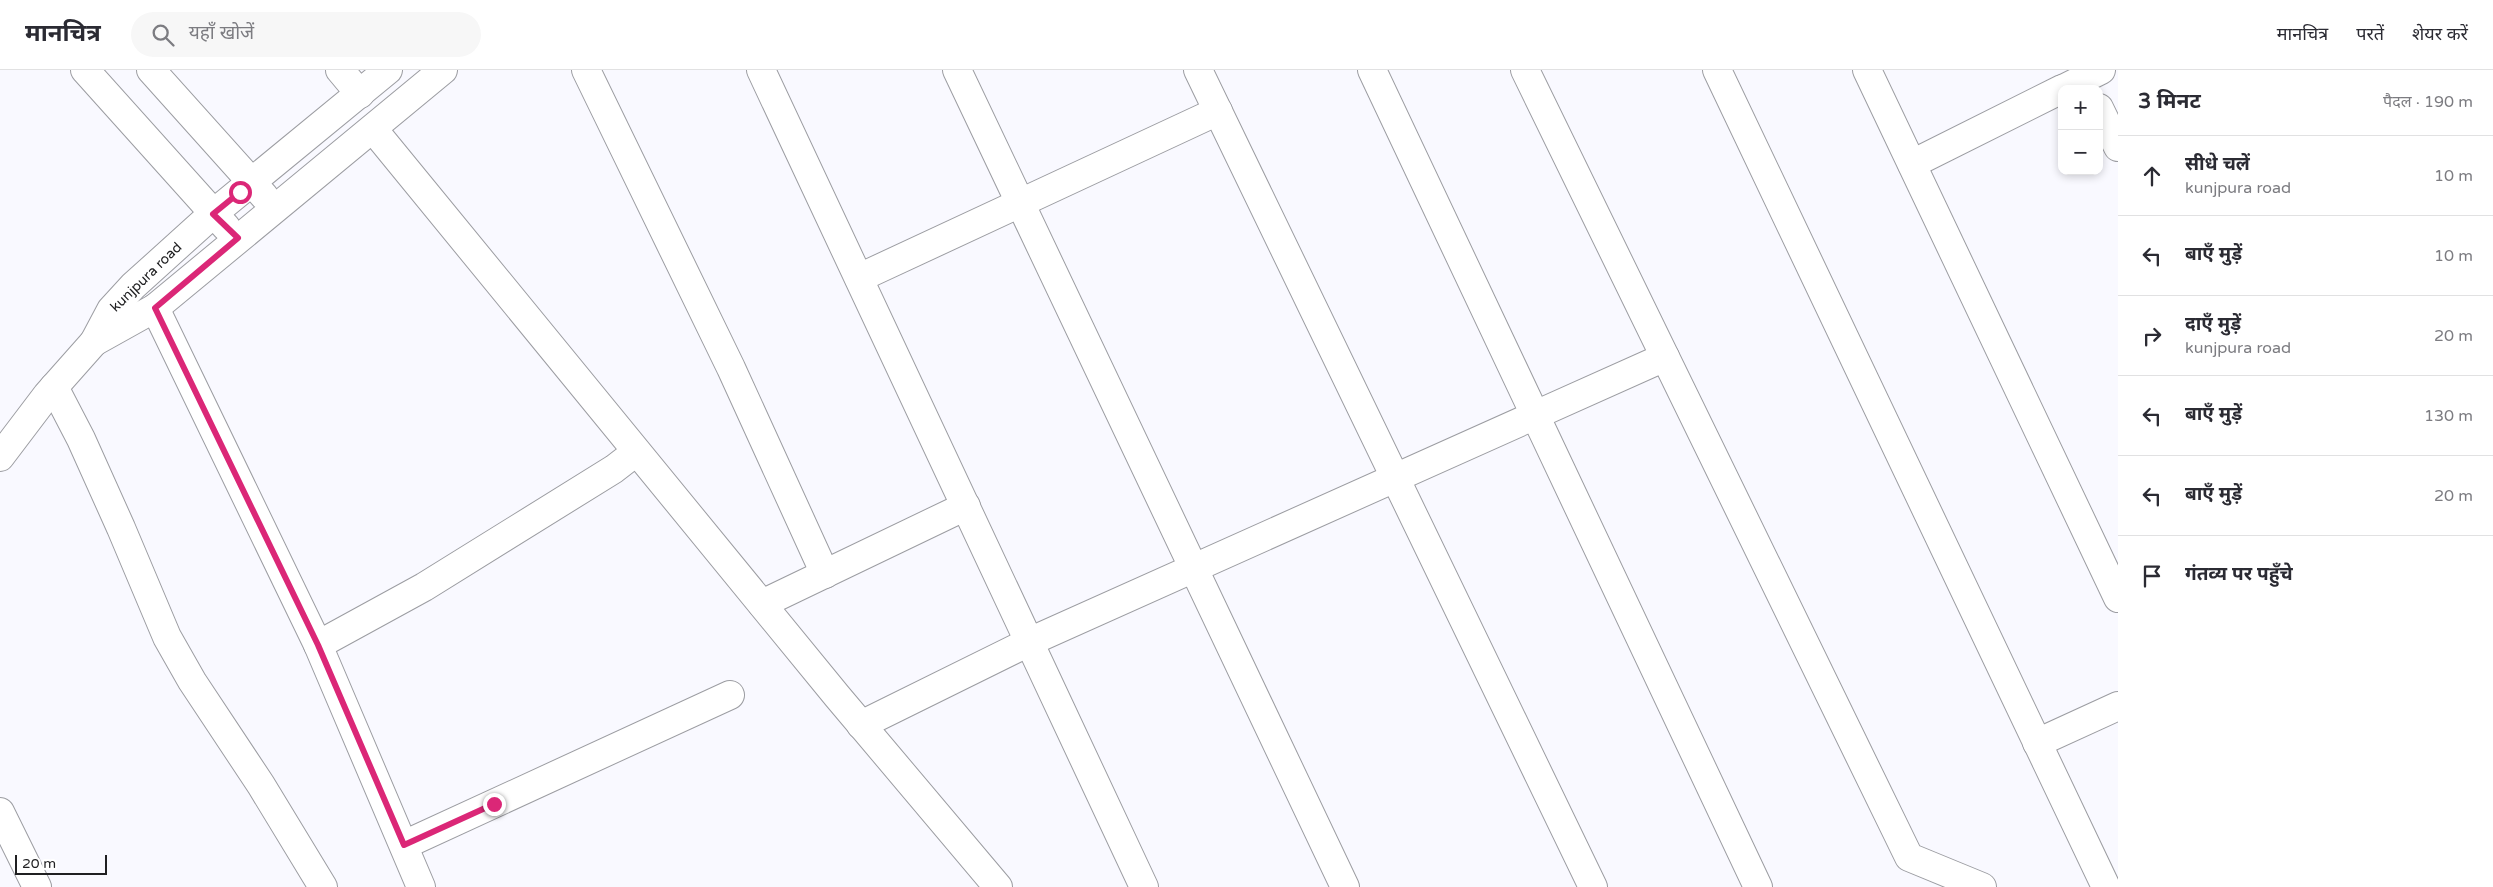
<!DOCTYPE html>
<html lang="hi">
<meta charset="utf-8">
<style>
body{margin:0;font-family:"Varela Round","Noto Sans Devanagari",sans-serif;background:#f7f7f7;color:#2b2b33}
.controls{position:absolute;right:15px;top:15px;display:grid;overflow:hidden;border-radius:10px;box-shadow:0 2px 8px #0003}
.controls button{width:45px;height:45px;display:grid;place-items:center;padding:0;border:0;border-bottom:1px solid #e1e1e2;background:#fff;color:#2b2b33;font:25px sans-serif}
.scale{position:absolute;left:15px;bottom:12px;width:92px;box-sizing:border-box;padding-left:5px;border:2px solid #202022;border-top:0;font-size:14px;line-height:18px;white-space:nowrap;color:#202022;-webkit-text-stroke:4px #fff;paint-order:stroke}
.stop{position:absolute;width:15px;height:15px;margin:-11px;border:4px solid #db2777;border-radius:50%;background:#fff}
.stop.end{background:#db2777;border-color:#fff;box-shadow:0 1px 5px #0008}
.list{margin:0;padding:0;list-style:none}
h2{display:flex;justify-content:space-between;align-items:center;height:65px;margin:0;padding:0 20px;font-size:21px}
h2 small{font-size:16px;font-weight:400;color:#7c7c81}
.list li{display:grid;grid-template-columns:32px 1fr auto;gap:15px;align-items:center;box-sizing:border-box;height:80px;padding:0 20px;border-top:1px solid #e1e1e2}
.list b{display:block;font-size:19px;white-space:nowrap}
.list p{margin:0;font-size:16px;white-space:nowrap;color:#7c7c81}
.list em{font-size:16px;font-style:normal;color:#7c7c81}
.icon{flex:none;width:28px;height:28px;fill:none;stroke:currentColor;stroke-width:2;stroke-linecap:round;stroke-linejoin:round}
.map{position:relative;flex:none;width:2118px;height:817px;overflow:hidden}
header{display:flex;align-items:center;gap:30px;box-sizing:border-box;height:70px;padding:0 25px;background:#fff;border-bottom:1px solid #e1e1e2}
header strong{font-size:24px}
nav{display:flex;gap:28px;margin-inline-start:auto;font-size:18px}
.search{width:350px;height:45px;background:#f7f7f7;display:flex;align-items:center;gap:12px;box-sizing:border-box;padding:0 18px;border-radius:28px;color:#7c7c81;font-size:19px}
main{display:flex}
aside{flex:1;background:#fff}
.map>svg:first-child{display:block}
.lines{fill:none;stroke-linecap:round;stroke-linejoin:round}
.street-casing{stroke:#9c9da2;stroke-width:30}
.secondary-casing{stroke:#9c9da2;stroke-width:30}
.street{stroke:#fff;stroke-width:28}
.secondary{stroke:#fff;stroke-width:28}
.route{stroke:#db2777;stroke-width:6}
.labels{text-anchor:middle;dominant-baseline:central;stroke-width:4;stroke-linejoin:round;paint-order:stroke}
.street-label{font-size:14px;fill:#202022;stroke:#fff}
</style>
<header>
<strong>मानचित्र</strong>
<div class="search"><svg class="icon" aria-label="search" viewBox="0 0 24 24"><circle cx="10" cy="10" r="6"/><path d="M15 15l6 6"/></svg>यहाँ खोजें</div>
<nav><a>मानचित्र</a><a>परतें</a><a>शेयर करें</a></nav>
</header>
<main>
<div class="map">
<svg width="2118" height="817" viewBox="0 0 2118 817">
<rect width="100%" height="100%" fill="#f9f9ff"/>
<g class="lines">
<g class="street-casing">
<g id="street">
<polyline points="340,0 360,24"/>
<polyline points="586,0 731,298 825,504"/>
<polyline points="761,0 1144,817"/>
<polyline points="957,0 1345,817"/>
<polyline points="1198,0 1593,817"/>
<polyline points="1372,0 1758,817"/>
<polyline points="1525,0 1909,787 1982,817"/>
<polyline points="1717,0 2106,817"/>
<polyline points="1867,0 2118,528"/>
<polyline points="2063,19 2101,0"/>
<polyline points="2099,38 2118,77"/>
<polyline points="1912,94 2062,19"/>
<polyline points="859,208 1218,41"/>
<polyline points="155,238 318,575 421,817"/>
<polyline points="54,317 81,369 121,458 167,567 192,611 261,715 323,817"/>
<polyline points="762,534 966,436"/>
<polyline points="318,575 424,517 614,399 636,382"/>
<polyline points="861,655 1029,572 1665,287"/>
<polyline points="2037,673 2118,636"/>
<polyline points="0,742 37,817"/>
<polyline points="404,775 730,625"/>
</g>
</g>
<g class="secondary-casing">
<g id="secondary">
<polyline points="85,0 226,157"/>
<polyline points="151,0 264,126"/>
<polyline points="373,59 837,626 998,817"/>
<polyline points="94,272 155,238 443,0"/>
<polyline points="0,387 47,325 94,272 111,240 133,216 215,142 388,0"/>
</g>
</g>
<use href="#street" class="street"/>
<use href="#secondary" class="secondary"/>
</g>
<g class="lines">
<polyline class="route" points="240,122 213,144 238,168 155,238 318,575 404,775 494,734"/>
</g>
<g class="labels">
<g class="street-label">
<text transform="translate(146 207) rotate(-44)">kunjpura road</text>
</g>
</g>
</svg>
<div class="controls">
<button>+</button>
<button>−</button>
</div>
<div class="scale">20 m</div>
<div class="stop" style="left:240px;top:122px"></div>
<div class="stop end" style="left:494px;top:734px"></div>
</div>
<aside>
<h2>3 मिनट<small>पैदल · 190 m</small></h2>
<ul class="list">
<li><svg class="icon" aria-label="ahead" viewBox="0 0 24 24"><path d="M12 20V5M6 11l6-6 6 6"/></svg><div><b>सीधे चलें</b><p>kunjpura road</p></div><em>10 m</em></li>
<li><svg class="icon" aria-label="left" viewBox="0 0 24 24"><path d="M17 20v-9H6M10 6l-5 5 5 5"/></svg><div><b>बाएँ मुड़ें</b></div><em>10 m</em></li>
<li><svg class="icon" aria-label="right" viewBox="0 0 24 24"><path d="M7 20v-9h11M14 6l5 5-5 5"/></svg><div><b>दाएँ मुड़ें</b><p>kunjpura road</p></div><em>20 m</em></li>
<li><svg class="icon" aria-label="left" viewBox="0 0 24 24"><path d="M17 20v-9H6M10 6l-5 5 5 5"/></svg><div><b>बाएँ मुड़ें</b></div><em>130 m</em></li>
<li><svg class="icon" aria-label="left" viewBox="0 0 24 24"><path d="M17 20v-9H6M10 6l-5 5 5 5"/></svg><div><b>बाएँ मुड़ें</b></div><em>20 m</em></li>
<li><svg class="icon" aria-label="arrive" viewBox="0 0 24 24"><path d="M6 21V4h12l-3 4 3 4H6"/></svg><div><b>गंतव्य पर पहुँचे</b></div></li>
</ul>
</aside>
</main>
